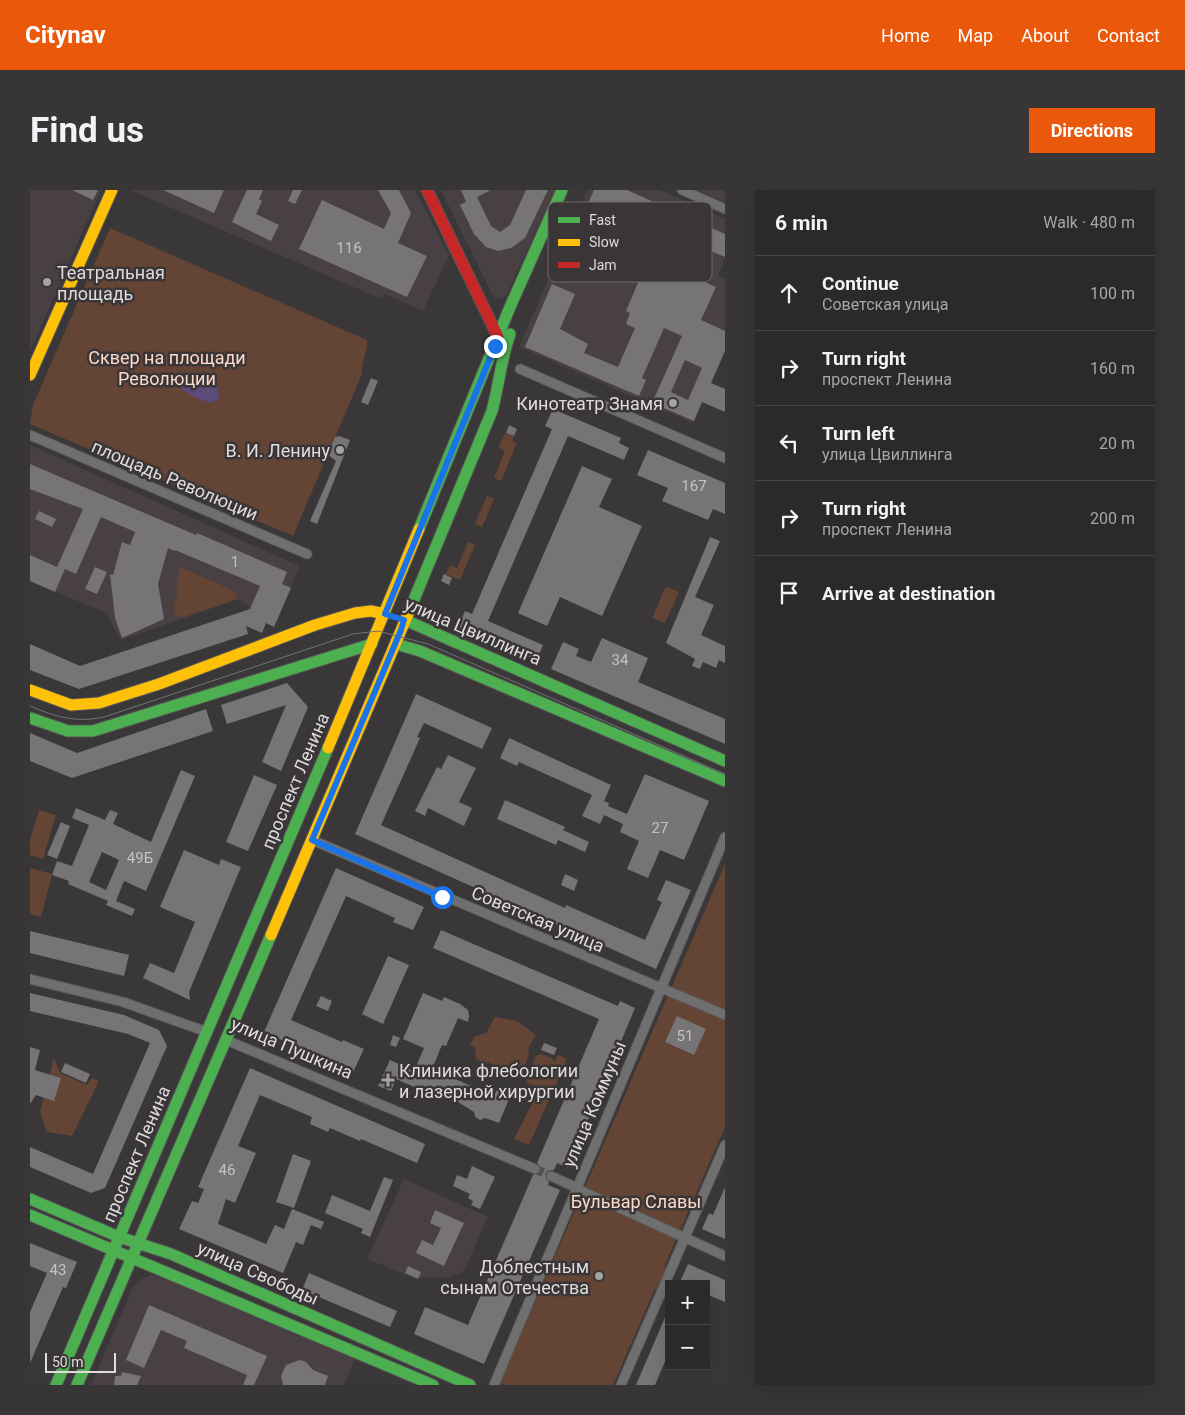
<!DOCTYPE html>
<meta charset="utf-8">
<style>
body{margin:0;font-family:Roboto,sans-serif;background:#373536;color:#f1f3f6}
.controls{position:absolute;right:15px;bottom:15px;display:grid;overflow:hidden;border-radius:0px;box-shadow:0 5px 20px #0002}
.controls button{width:45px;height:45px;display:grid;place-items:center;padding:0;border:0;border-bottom:1px solid #474547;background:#2b292a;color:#f1f3f6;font:25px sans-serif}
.scale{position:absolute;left:15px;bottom:12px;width:71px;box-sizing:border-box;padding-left:5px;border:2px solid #dfdcdd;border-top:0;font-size:14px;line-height:18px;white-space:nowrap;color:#dfdcdd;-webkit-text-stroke:4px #3a3637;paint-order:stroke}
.stop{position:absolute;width:15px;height:15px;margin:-11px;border:4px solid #1a73e8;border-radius:50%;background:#fff}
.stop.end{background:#1a73e8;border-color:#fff;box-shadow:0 1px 5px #0008}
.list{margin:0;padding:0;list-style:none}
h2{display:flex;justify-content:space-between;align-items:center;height:65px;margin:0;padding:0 20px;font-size:21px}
h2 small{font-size:16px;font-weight:400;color:#a6a6a8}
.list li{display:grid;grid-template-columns:32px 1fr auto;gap:15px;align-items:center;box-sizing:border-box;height:75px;padding:0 20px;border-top:1px solid #474547}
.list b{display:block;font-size:19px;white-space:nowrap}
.list p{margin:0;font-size:16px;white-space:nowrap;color:#a6a6a8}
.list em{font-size:16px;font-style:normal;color:#a6a6a8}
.icon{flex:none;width:28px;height:28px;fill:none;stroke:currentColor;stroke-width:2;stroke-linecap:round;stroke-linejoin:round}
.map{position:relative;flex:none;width:695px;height:1195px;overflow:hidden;border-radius:0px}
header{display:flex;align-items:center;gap:30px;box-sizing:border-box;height:70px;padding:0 25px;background:#ea580c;color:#fff}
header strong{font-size:24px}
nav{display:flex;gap:28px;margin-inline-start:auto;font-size:18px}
.intro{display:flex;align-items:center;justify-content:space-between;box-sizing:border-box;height:120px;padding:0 30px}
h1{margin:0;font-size:35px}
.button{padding:12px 22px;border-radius:0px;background:#ea580c;color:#fff;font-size:18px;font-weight:700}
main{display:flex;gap:30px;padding:0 30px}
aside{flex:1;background:#2b292a;border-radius:0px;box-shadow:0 5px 20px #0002}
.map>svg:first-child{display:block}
.built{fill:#494043}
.green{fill:#644434}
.water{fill:#5c4a79}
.building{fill:#767475;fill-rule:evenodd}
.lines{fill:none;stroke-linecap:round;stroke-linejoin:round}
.street-tunnel{stroke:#525051;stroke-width:9;stroke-dasharray:9 4.5;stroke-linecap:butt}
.street-casing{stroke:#575556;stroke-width:11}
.fast-casing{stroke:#575556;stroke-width:13}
.slow-casing{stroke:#575556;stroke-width:13}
.jam-casing{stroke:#575556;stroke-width:13}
.street{stroke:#6f6f6f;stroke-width:9}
.fast{stroke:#4caf50;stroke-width:11}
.slow{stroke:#ffc107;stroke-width:11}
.jam{stroke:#c62828;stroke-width:11}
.tram{stroke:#737273;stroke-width:1}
.route{stroke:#1a73e8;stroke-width:6}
.poi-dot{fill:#a5a2a3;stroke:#3a3637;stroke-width:2}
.labels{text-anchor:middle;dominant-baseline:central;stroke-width:5;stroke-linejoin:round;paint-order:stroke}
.number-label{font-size:15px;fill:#c5c2c3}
.poi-label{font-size:18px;fill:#dfdcdd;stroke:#3a3637;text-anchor:end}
.park-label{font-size:18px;fill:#fcd9c8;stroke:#3a3637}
.street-label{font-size:18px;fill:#dfdcdd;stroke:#3a3637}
.key{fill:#3a3637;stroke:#6c6869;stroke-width:1}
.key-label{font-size:14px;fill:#dfdcdd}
</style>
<header>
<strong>Citynav</strong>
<nav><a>Home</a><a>Map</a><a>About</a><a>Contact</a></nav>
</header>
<div class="intro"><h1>Find us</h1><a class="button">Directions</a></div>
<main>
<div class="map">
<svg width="695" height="1195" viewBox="0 0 695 1195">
<rect width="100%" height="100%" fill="#393738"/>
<g class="built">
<polygon points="0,0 71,0 0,162"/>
<polygon points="100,0 385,0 419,65 393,121 355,104 349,108"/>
<polygon points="411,0 525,0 476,106 471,109 463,106"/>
<polygon points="557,0 630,0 695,29 695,68 688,86 695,89 695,161 663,233 489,157"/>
<polygon points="667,0 695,0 695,12"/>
<polygon points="0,255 269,376 245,435 209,409 91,450 76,423 0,391"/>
<polygon points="374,989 458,1027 434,1081 420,1087 385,1088 337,1069"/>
<polygon points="122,1085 137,1090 325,1169 314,1195 61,1195 103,1097 109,1090"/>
</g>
<g class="green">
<path d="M80,38L337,150C338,162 331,172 332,184L263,346L0,234L3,215Z"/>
<polygon points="475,243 484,247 482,251 487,253 471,291 464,288 475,261 468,258"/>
<polygon points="457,306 464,309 452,337 445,334"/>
<polygon points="438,352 445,355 430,390 416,384 420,375 427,378"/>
<polygon points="150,377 206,402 207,409 149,428 144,424 144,411 146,411 148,398 146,397"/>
<polygon points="636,396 649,402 635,433 622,428"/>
<polygon points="9,620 26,625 13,669 0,665 0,650"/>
<polygon points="695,674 695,937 634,1077 636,1078 627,1099 625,1099 583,1195 475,1195 470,1193"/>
<polygon points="0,678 22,684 11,727 0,724"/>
<polygon points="465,827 487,831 506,845 498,858 499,864 495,875 476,882 469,880 459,872 453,873 446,869 445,857 440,855 444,847 456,843"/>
<polygon points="511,864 522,868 524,872 528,865 537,869 499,955 484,949 510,898 499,894 496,890 506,866"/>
<polygon points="24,868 30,883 57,895 62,888 69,891 42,946 17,942 10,922"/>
</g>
<polygon class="water" points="158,184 174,189 188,197 189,208 181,213 166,208 151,199 149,190"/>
<g class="building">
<polygon points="42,0 68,0 63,10"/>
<polygon points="133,0 194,0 184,23"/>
<polygon points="217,0 233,0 229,9 232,11 226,24 249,35 241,51 202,32"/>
<polygon points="263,0 272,0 265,14 258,11"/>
<polygon points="348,0 369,0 381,23 368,53 397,66 377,107 269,59 292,10 354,39 361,23"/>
<polygon points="431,0 461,0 447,7 461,36 470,42 480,35 496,0 518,0 495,48 481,58 468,61 456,57 444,44 430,15 436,12"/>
<path d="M564,0H597L695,44V67L679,60L676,68L661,67L653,62L645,79L686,97L671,130L695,141V161L681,193L695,199V222L672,212L664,231L622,213L652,146L634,138L612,188L616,190L609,206L495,157L522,94L545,104L530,139L558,154L554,163L588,177L605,138L596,134L600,123L596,121L610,88L580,75L589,54L614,65L626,37L605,28L607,24L583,14L554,81L532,72ZM655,170L672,178L658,210L641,202Z"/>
<polygon points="341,188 348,191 338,215 331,212"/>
<polygon points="523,219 591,248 589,253 599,258 594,270 538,246 458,431 513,455 507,470 428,437 435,421 442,424 522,239 515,236"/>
<polygon points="479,235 487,239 484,246 476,243"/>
<polygon points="309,246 320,250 287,334 280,331 306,271 298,265 305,247"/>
<polygon points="618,260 695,293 695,324 683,319 678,330 632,311 638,298 607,285"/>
<polygon points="0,274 166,345 167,343 257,382 252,394 261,398 244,437 236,433 232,443 216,436 218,444 49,499 0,480 0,454 50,476 220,419 230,396 145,360 145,361 138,358 128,394 134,429 92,448 85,428 80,384 83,385 92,352 100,355 105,342 71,327 46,384 35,379 25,402 0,391 0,365 27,377 53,319 0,299"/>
<polygon points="552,276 582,289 569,317 612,336 572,426 530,407 517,436 488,423"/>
<polygon points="9,321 26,329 22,337 5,329"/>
<polygon points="680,347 690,351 665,407 684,415 671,445 695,456 695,473 689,470 686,478 673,472 670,479 662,476 665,469 636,453"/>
<polygon points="65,377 77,382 67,404 55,399"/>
<polygon points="414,384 422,388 419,395 411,391"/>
<polygon points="572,448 618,468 608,492 695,529 695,554 521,479 533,452 549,459 546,466 561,472"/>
<polygon points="257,493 278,517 251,581 232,572 256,515 197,534 191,515"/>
<polygon points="386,504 462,538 452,559 394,533 387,547 390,548 351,635 535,718 536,715 615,750 632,712 627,710 636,690 661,700 626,779 325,644"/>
<polygon points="176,519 183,541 42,588 0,571 0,543 47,563"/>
<polygon points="479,548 581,595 574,611 579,613 578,616 597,624 615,584 679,611 654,670 630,660 618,688 597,679 609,651 590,642 593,634 574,625 570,634 552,626 562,605 489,572 487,576 470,568"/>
<polygon points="418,565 446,578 429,612 442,618 434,636 398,618 395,626 385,621 407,577 411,579"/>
<path d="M151,580L165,586L116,701L94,691L86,711L105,719L102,726L76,715L78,711L38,694L39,691L22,685L27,671L42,676L59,635L42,628L46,618L75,630L80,620L88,623L83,634L121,652ZM72,662L89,670L76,700L59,692Z"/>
<polygon points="224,585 247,595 218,661 196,652"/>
<polygon points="475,610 535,637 533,640 559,652 555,662 528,650 526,655 467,629"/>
<polygon points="31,632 40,636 27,669 17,665"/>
<polygon points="154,660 189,675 191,669 211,677 159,802 160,810 113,788 120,773 144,783 165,732 130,717"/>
<polygon points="306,678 394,717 383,740 363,732 365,728 316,706 261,830 312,852 313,850 334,859 323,882 234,842"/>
<polygon points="535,684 548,690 544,701 531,695"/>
<polygon points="411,740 588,816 590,811 605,818 538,978 527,973 524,980 518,981 515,984 519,992 518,995 530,1000 454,1174 384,1144 395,1117 438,1135 503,985 511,982 511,978 507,973 569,829 403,758"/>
<polygon points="0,741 99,765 94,786 0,763"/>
<polygon points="358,766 379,775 353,834 332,824"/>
<polygon points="0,803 94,825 129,840 137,856 75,998 61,1003 0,977 0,957 63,984 120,853 98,844 0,821"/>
<polygon points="393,803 412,811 414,807 430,814 438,820 439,826 438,832 428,828 416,856 412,855 402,879 464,906 469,896 482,902 469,933 455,928 450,930 445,927 444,922 428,912 426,906 417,908 407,903 395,906 390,904 389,899 366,889 361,901 348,896 360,870 384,881 394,858 373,849"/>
<polygon points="291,806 302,811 298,821 286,816"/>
<polygon points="647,826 676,839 664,865 635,852"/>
<polygon points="363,845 370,848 366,857 360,855"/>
<polygon points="514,853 527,858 524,865 511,860"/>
<polygon points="0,857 10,860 5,880 31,888 24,911 6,905 0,914"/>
<polygon points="35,873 60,884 56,893 31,882"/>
<polygon points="220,878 395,954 387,973 331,949 330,951 300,938 298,942 280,934 282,927 230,905 208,956 226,963 205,1013 196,1009 188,1034 236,1054 245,1035 254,1039 262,1019 294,1032 291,1039 281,1035 273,1055 266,1052 253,1083 149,1039 162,1011 168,1013 174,999 168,997"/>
<polygon points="263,964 281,971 264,1018 246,1012"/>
<polygon points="442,976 465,987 450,1019 441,1015 443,1011 438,1008 440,1004 423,996 427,985 437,989"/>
<polygon points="354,987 363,990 340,1047 331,1043 333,1039 295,1023 302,1005 340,1021"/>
<polygon points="695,997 695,1049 672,1039 679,1023 683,1025"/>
<polygon points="405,1020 434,1033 414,1076 386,1063 392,1050 403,1055 411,1038 400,1033"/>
<polygon points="0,1053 47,1072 36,1098 33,1097 0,1173 0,1122 17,1083 0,1076"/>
<polygon points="658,1074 695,1090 695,1112 676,1104 676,1094 649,1094"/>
<polygon points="378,1076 391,1082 388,1089 375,1083"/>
<polygon points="279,1083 367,1121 360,1137 272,1100"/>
<polygon points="119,1115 237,1166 224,1195 213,1195 217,1185 154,1158 157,1151 131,1140 114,1178 96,1170"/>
<polygon points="639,1118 639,1162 625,1195 606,1195"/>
<polygon points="270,1170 276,1172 283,1180 298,1186 295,1195 253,1195 251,1186 256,1175"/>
<polygon points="92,1182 111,1186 107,1195 84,1195 85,1186 91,1186"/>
</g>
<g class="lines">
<polyline class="street-tunnel" points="505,979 521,986"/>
<g class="street-casing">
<g id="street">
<polyline points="652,0 695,19"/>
<polyline points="490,179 695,268"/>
<polyline points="0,245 277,364"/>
<polyline points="282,650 695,825"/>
<polyline points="0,789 93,812 177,842"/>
<polyline points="196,850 505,979"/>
<polyline points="521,986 547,998"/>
<polyline points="552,1001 695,1066"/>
<polyline points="464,1195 695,647"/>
<polyline points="591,1195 695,955"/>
</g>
</g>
<g class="fast-casing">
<g id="fast">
<polyline points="389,339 480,117 532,0"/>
<path d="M378,424L462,221C469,195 471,169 480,144"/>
<polyline points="375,430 695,571"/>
<polyline points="366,454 390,461 695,591"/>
<polyline points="0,528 38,541 63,541 342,454"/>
<polyline points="0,1009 89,1047 141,1064 440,1195"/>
<polyline points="0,1025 403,1195"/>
<polyline points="26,1195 298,558"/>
<polyline points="47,1195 241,745"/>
</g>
</g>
<g class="slow-casing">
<g id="slow">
<polyline points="0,185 82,0"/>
<polyline points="0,500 41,515 69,513 129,494 285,435 325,423 341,421 355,424"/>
<polyline points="298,558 389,339"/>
<polyline points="241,745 378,424"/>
</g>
</g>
<g class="jam-casing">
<polyline id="jam" points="397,0 468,147"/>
</g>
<use href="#street" class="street"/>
<use href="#fast" class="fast"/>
<use href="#slow" class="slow"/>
<use href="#jam" class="jam"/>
<path class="tram" d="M0,516C26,527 46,533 74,527L323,444L348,441L398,454L695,584"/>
</g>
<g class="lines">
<polyline class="route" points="412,707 282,650 371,440 374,430 355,424 465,156"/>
</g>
<g class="poi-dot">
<circle cx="17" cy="92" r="5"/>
<circle cx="643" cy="213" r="5"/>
<circle cx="310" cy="260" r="5"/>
<path d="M355.5 882.5h5v5h5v5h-5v5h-5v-5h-5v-5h5z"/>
<circle cx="569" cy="1086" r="5"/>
</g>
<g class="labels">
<g class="number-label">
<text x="319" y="58">116</text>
<text x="664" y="296">167</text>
<text x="205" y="372">1</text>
<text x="590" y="470">34</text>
<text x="630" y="638">27</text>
<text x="110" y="668">49Б</text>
<text x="655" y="846">51</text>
<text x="197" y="980">46</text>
<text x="28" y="1080">43</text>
</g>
<g class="poi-label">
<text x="27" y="82" text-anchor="start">Театральная<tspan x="27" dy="21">площадь</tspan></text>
<text x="633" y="213">Кинотеатр Знамя</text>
<text x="300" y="260">В. И. Ленину</text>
<text x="369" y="880" text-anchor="start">Клиника флебологии<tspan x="369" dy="21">и лазерной хирургии</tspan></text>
<text x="559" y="1076">Доблестным<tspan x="559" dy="21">сынам Отечества</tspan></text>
</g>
<g class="park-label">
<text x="137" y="167">Сквер на площади<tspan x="137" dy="21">Революции</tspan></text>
<text x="606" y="1011">Бульвар Славы</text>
</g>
<g class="street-label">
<text transform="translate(145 290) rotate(23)">площадь Революции</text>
<text transform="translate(443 441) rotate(23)">улица Цвиллинга</text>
<text transform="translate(265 591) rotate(-67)">проспект Ленина</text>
<text transform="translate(508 729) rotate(23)">Советская улица</text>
<text transform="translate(262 858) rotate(23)">улица Пушкина</text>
<text transform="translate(564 914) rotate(-67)">улица Коммуны</text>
<text transform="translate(106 964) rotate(-67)">проспект Ленина</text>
<text transform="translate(228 1083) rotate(24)">улица Свободы</text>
</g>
</g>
<rect x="518" y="12" width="164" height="80" rx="8" class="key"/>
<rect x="528" y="27" width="22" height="6" fill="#4caf50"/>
<rect x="528" y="49" width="22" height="7" fill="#ffc107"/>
<rect x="528" y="72" width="22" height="6" fill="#c62828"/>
<g class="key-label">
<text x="559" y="35">Fast</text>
<text x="559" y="57">Slow</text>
<text x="559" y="80">Jam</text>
</g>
</svg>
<div class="controls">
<button>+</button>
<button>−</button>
</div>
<div class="scale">50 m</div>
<div class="stop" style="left:412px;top:707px"></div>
<div class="stop end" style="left:465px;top:156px"></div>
</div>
<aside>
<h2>6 min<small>Walk · 480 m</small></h2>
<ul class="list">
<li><svg class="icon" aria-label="ahead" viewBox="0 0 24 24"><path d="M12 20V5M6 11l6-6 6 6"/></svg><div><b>Continue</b><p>Советская улица</p></div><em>100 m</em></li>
<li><svg class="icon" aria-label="right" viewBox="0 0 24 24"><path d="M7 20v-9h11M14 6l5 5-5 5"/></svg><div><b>Turn right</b><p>проспект Ленина</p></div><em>160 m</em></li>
<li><svg class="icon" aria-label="left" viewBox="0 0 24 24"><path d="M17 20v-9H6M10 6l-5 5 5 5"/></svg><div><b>Turn left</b><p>улица Цвиллинга</p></div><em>20 m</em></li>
<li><svg class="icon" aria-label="right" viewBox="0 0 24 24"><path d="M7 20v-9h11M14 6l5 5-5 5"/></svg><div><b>Turn right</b><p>проспект Ленина</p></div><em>200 m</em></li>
<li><svg class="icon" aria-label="arrive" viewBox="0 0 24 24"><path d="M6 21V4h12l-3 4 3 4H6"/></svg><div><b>Arrive at destination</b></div></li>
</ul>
</aside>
</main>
